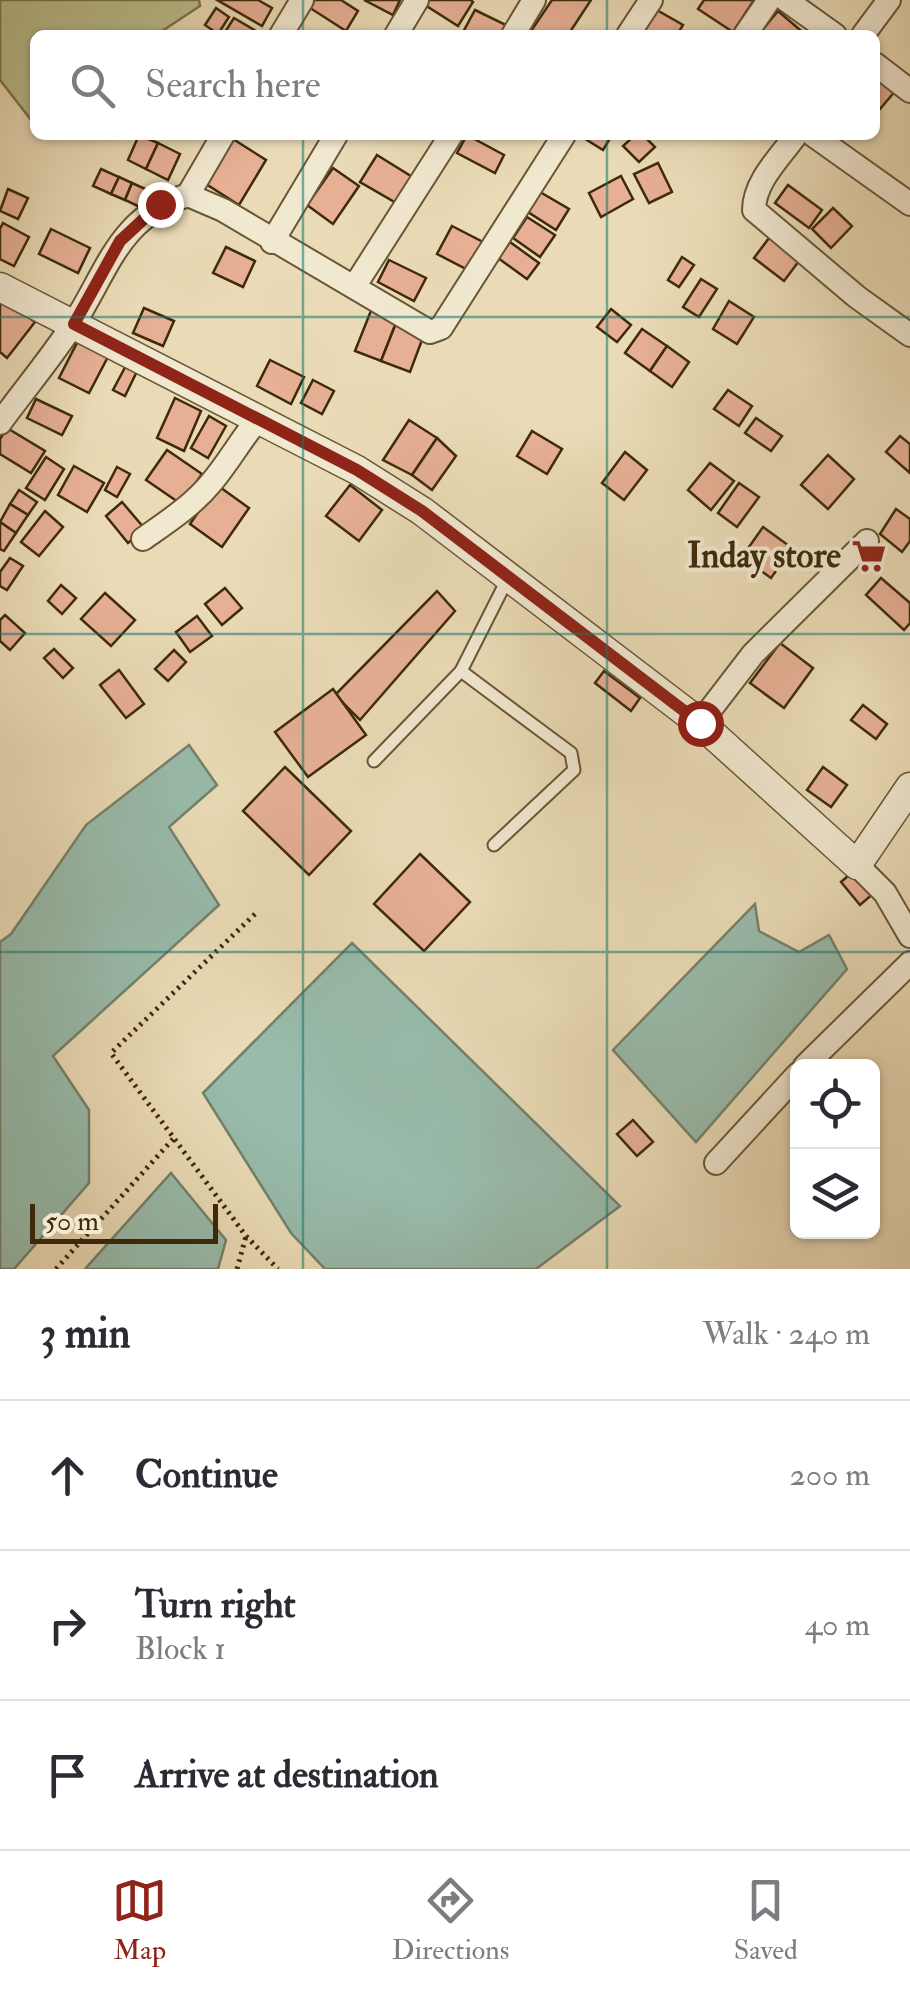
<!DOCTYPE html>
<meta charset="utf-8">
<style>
body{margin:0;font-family:"IM FELL Double Pica",serif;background:#f7f7f7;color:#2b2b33}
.controls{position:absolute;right:30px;bottom:30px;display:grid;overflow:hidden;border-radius:15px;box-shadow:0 2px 8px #0004}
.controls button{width:90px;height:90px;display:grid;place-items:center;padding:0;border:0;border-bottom:2px solid #e1e1e2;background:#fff;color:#2b2b33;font:50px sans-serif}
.scale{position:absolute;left:30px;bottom:25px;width:188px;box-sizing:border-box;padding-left:10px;border:5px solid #3e2a0a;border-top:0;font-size:28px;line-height:35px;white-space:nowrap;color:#3e2a0a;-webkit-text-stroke:8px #f1e8d0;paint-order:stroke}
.stop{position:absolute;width:30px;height:30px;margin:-22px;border:8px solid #8f2418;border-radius:50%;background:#fff}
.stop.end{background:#8f2418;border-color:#fff;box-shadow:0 2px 10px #0008}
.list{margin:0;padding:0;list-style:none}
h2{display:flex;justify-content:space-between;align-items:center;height:130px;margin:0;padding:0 40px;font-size:42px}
h2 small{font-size:32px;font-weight:400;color:#7c7c81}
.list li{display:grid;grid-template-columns:65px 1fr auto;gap:30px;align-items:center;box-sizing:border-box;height:150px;padding:0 40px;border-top:2px solid #e1e1e2}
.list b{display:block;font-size:38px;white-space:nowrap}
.list p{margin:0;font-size:32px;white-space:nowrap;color:#7c7c81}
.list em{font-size:32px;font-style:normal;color:#7c7c81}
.icon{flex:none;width:55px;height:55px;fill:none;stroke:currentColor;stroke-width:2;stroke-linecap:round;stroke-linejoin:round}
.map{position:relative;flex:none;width:910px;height:1269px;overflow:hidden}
.search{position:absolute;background:#fff;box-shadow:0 2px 8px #0004;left:30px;right:30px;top:30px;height:110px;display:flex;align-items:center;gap:25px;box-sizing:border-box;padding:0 35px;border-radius:15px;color:#7c7c81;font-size:38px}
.sheet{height:580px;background:#fff}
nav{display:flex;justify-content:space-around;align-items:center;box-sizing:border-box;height:140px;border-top:2px solid #e1e1e2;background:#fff;font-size:28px;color:#7c7c81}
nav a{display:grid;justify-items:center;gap:5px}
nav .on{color:#8f2418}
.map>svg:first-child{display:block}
.green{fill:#babf8c;stroke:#7c744b;stroke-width:2.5}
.water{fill:#98bbab;stroke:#74816b;stroke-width:2.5}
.building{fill:#e7b095;stroke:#3e2a0a;stroke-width:2.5}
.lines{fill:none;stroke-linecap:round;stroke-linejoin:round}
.service-casing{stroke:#695635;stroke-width:15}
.minor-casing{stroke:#695635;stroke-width:26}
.tertiary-casing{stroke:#695635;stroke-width:31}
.path{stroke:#3e2a0a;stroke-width:5;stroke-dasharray:2.5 5;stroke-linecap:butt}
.service{stroke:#f1e8d0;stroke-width:11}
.minor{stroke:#f1e8d0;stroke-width:22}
.tertiary{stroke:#f1e8d0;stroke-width:28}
.route{stroke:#8f2418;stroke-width:12}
.grid{fill:none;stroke:#0f766e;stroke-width:2.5;stroke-opacity:0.55}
.labels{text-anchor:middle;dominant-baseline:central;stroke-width:8;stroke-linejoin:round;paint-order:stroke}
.poi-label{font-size:35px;font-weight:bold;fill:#3e2a0a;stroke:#f1e8d0;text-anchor:end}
</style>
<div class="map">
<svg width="910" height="1269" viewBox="0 0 910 1269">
<rect width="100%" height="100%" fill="#eadbb6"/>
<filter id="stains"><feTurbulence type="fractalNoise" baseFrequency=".002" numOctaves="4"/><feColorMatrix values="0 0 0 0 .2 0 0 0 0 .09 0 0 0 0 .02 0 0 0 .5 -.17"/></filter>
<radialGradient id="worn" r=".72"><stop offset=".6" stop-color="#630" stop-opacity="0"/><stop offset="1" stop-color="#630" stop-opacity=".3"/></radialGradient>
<polygon class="green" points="0,0 199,0 200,6 156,35 35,35 35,125 0,80"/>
<g class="water">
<polygon points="189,745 217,785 169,827 219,905 53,1056 89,1110 89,1183 14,1269 0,1269 0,942 11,934 86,825"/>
<polygon points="755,904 759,931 799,952 829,935 847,969 696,1142 613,1050"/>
<polygon points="352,943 620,1206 536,1269 325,1269 291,1233 203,1093"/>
<polygon points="171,1173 226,1240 218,1269 85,1269"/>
</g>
<g class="building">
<polygon points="217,0 258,0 272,8 262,26"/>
<polygon points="311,0 341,0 358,11 346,31 307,6"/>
<polygon points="364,0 400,0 393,15"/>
<polygon points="428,0 471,0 473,2 458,26 425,5"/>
<polygon points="552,0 591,0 568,35 538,35 531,31"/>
<polygon points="704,0 754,0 733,32 698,9"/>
<polygon points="216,8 229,17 218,34 205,25"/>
<polygon points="655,9 683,25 677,35 653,35 643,29"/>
<polygon points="475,10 506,25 501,35 462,34"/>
<polygon points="778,11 806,35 758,35"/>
<polygon points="234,18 261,34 260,35 223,35"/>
<polygon points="875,70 897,89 880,109 875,105"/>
<polygon points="139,135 158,143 146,169 128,160"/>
<polygon points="467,135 504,155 495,173 457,153"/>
<polygon points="579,135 612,135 603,150"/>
<polygon points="635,135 643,135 655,147 639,162 623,146"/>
<polygon points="233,139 266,160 239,205 206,184"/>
<polygon points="158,143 180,154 168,180 146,169"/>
<polygon points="377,155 414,178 398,204 360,182"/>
<polygon points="658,163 672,192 649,203 634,174"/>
<polygon points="333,168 359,186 333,224 307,205"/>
<polygon points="101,169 119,177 111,194 93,186"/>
<polygon points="621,176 633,199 601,217 589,193"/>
<polygon points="119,177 132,183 125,200 111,194"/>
<polygon points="132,183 150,191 142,208 125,200"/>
<polygon points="788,185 822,210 809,228 775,203"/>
<polygon points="8,189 28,198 18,219 0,211"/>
<polygon points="540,192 569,209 556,230 528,212"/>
<polygon points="833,208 852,226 831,248 812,229"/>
<polygon points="527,217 555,235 540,257 513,238"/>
<polygon points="3,223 29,237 14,266 0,259 0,229"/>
<polygon points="452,226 485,243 470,271 437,254"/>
<polygon points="51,229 90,248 78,273 39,254"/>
<polygon points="775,230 805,253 784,281 754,258"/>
<polygon points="510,242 539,263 527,279 498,258"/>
<polygon points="226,247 255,261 243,287 213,273"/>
<polygon points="682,257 694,265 679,287 668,280"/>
<polygon points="389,260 426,278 414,301 378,282"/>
<polygon points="701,279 717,289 699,317 683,307"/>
<polygon points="4,297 35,322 7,358 0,352 0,303"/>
<polygon points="729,301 754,317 737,344 713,329"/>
<polygon points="144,308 174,321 163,346 133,333"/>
<polygon points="372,308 398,318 381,361 355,351"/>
<polygon points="611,309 631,325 617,342 597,327"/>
<polygon points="398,318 425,332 410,372 381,361"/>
<polygon points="642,329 667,346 650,371 625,353"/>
<polygon points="81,335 111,351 89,393 59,378"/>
<polygon points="667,346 689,362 672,387 650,371"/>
<polygon points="130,358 141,363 125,396 113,390"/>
<polygon points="270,360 304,377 291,404 257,386"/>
<polygon points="313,380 334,391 322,414 301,403"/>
<polygon points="728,390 752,406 739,426 714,409"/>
<polygon points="175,398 201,411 184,451 157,438"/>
<polygon points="36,399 72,416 62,435 27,418"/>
<polygon points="209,416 226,426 208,458 191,448"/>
<polygon points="756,418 782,436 771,451 745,433"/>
<polygon points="409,420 437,438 412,475 383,460"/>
<polygon points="7,428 45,451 31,473 0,454 0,439"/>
<polygon points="532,431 562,449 547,474 517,456"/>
<polygon points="900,436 910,444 910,473 886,452"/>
<polygon points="437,438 456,456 432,490 412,475"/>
<polygon points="167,450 202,474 181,504 146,480"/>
<polygon points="625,452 647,470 624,500 602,483"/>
<polygon points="828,455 854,479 828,509 801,485"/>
<polygon points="46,457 64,469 45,500 26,488"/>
<polygon points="710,463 734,481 711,510 688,490"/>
<polygon points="74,466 104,483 87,512 58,495"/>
<polygon points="117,467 130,474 117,497 105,490"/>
<polygon points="739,483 759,497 737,527 718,513"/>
<polygon points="217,485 249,508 222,547 190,524"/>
<polygon points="350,485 382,510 359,541 326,516"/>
<polygon points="19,490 37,502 28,515 10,504"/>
<polygon points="122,502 145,529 128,543 106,516"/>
<polygon points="10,504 28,515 16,533 0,522"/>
<polygon points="896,509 910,519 910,541 902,552 880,534"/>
<polygon points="45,511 63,527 39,556 21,542"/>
<polygon points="0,522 16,533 4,551 0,549"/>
<polygon points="763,527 792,548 771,578 742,557"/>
<polygon points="10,558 23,566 7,590 0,586 0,572"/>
<polygon points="881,578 910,603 910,623 904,630 866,595"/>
<polygon points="61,585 76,598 62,614 48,601"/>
<polygon points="225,588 242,608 222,625 205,604"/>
<polygon points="437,591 455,611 360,720 335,695"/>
<polygon points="105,593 135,620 111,646 81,619"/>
<polygon points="5,615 25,633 10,650 0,641 0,620"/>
<polygon points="197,616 212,636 190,652 176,632"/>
<polygon points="780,643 813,668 784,708 750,683"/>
<polygon points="54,649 73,668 63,678 44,658"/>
<polygon points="174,650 186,662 168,681 155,669"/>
<polygon points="119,670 144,704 126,718 100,685"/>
<polygon points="604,671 640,698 631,711 595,683"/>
<polygon points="333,689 366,735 308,777 275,732"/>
<polygon points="863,705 887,724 876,739 851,720"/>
<polygon points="285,767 351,831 309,875 243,811"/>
<polygon points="823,767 847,785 831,807 807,790"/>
<polygon points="420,854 470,902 424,951 374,904"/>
<polygon points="856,869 875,892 860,905 841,882"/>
<polygon points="633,1120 653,1142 637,1156 617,1134"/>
</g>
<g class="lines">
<g class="service-casing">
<g id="service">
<polyline points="461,671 571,753 574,770 494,845"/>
<polyline points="374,761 461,671 509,576"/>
</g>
</g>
<g class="minor-casing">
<g id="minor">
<polyline points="786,0 835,35"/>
<polyline points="281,35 302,0"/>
<polyline points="396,35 417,0"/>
<polyline points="513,35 534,0"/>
<polyline points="628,35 651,0"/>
<polyline points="745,35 769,0"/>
<polyline points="863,35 889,0"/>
<polyline points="875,64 910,91"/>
<path d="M796,135C780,157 754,182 754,210L857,297L910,335"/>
<polyline points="813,135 910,204"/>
<polyline points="188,195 223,210 430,332 441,328 564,135"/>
<polyline points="272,242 336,135"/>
<polyline points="354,287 451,135"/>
<path d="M0,423C24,390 51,358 74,323C109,268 119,217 188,195L223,135"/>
<path d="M143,539C167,522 192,506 211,483C229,462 241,439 259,418"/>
<polyline points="700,723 753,654 867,541"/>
<polyline points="857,865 885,893 910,936"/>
<polyline points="805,1066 910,963"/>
<polyline points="716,1163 798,1074"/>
</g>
</g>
<g class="tertiary-casing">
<polyline id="tertiary" points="0,287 357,470 422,511 700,723 857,865 910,787"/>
</g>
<g class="path">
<polyline points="255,914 111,1053 246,1236 278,1269"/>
<polyline points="56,1269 173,1139"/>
<polyline points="237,1269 246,1236"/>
</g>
<use href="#service" class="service"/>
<use href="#minor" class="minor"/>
<use href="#tertiary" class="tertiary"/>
</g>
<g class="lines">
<polyline class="route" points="160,204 120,241 74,324 357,470 422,511 700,723"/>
</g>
<path class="grid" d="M303,0V35M607,0V35M303,135V1269M607,135V1269M0,317H910M0,634H910M0,952H910"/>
<defs>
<g id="supermarket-bare" transform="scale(2.7)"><path d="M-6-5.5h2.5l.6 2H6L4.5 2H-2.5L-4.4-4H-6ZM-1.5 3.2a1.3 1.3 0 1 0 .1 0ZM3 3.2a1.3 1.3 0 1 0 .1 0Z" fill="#8f2418" stroke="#f1e8d0" stroke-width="2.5" paint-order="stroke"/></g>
</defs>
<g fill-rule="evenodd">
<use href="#supermarket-bare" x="869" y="556"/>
</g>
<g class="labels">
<g class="poi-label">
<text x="841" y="556">Inday store</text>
</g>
</g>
<rect width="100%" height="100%" filter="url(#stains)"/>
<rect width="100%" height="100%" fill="url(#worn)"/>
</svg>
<div class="controls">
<button><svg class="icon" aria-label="locate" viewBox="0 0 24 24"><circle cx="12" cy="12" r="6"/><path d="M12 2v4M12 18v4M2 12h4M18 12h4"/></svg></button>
<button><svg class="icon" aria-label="layers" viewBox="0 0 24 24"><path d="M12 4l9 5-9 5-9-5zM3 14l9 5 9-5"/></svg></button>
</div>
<div class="scale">50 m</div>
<div class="stop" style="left:700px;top:723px"></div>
<div class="stop end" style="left:160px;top:204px"></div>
<div class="search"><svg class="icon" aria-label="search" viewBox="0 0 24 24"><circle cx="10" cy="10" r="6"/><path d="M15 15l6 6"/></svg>Search here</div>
</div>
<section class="sheet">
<h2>3 min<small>Walk · 240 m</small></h2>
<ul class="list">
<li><svg class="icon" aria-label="ahead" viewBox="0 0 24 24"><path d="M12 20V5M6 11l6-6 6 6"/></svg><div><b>Continue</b></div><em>200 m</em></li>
<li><svg class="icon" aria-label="right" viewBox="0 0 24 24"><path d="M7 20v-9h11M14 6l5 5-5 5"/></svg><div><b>Turn right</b><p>Block 1</p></div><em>40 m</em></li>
<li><svg class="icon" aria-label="arrive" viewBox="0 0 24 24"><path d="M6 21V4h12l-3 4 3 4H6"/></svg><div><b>Arrive at destination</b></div></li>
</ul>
</section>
<nav>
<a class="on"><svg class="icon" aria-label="map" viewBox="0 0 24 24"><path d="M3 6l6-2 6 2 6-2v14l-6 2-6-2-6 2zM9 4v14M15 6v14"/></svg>Map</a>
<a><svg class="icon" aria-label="directions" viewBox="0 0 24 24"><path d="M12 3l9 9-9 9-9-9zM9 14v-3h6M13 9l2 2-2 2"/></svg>Directions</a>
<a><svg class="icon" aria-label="saved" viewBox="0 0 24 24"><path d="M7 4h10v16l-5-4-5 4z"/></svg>Saved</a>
</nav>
